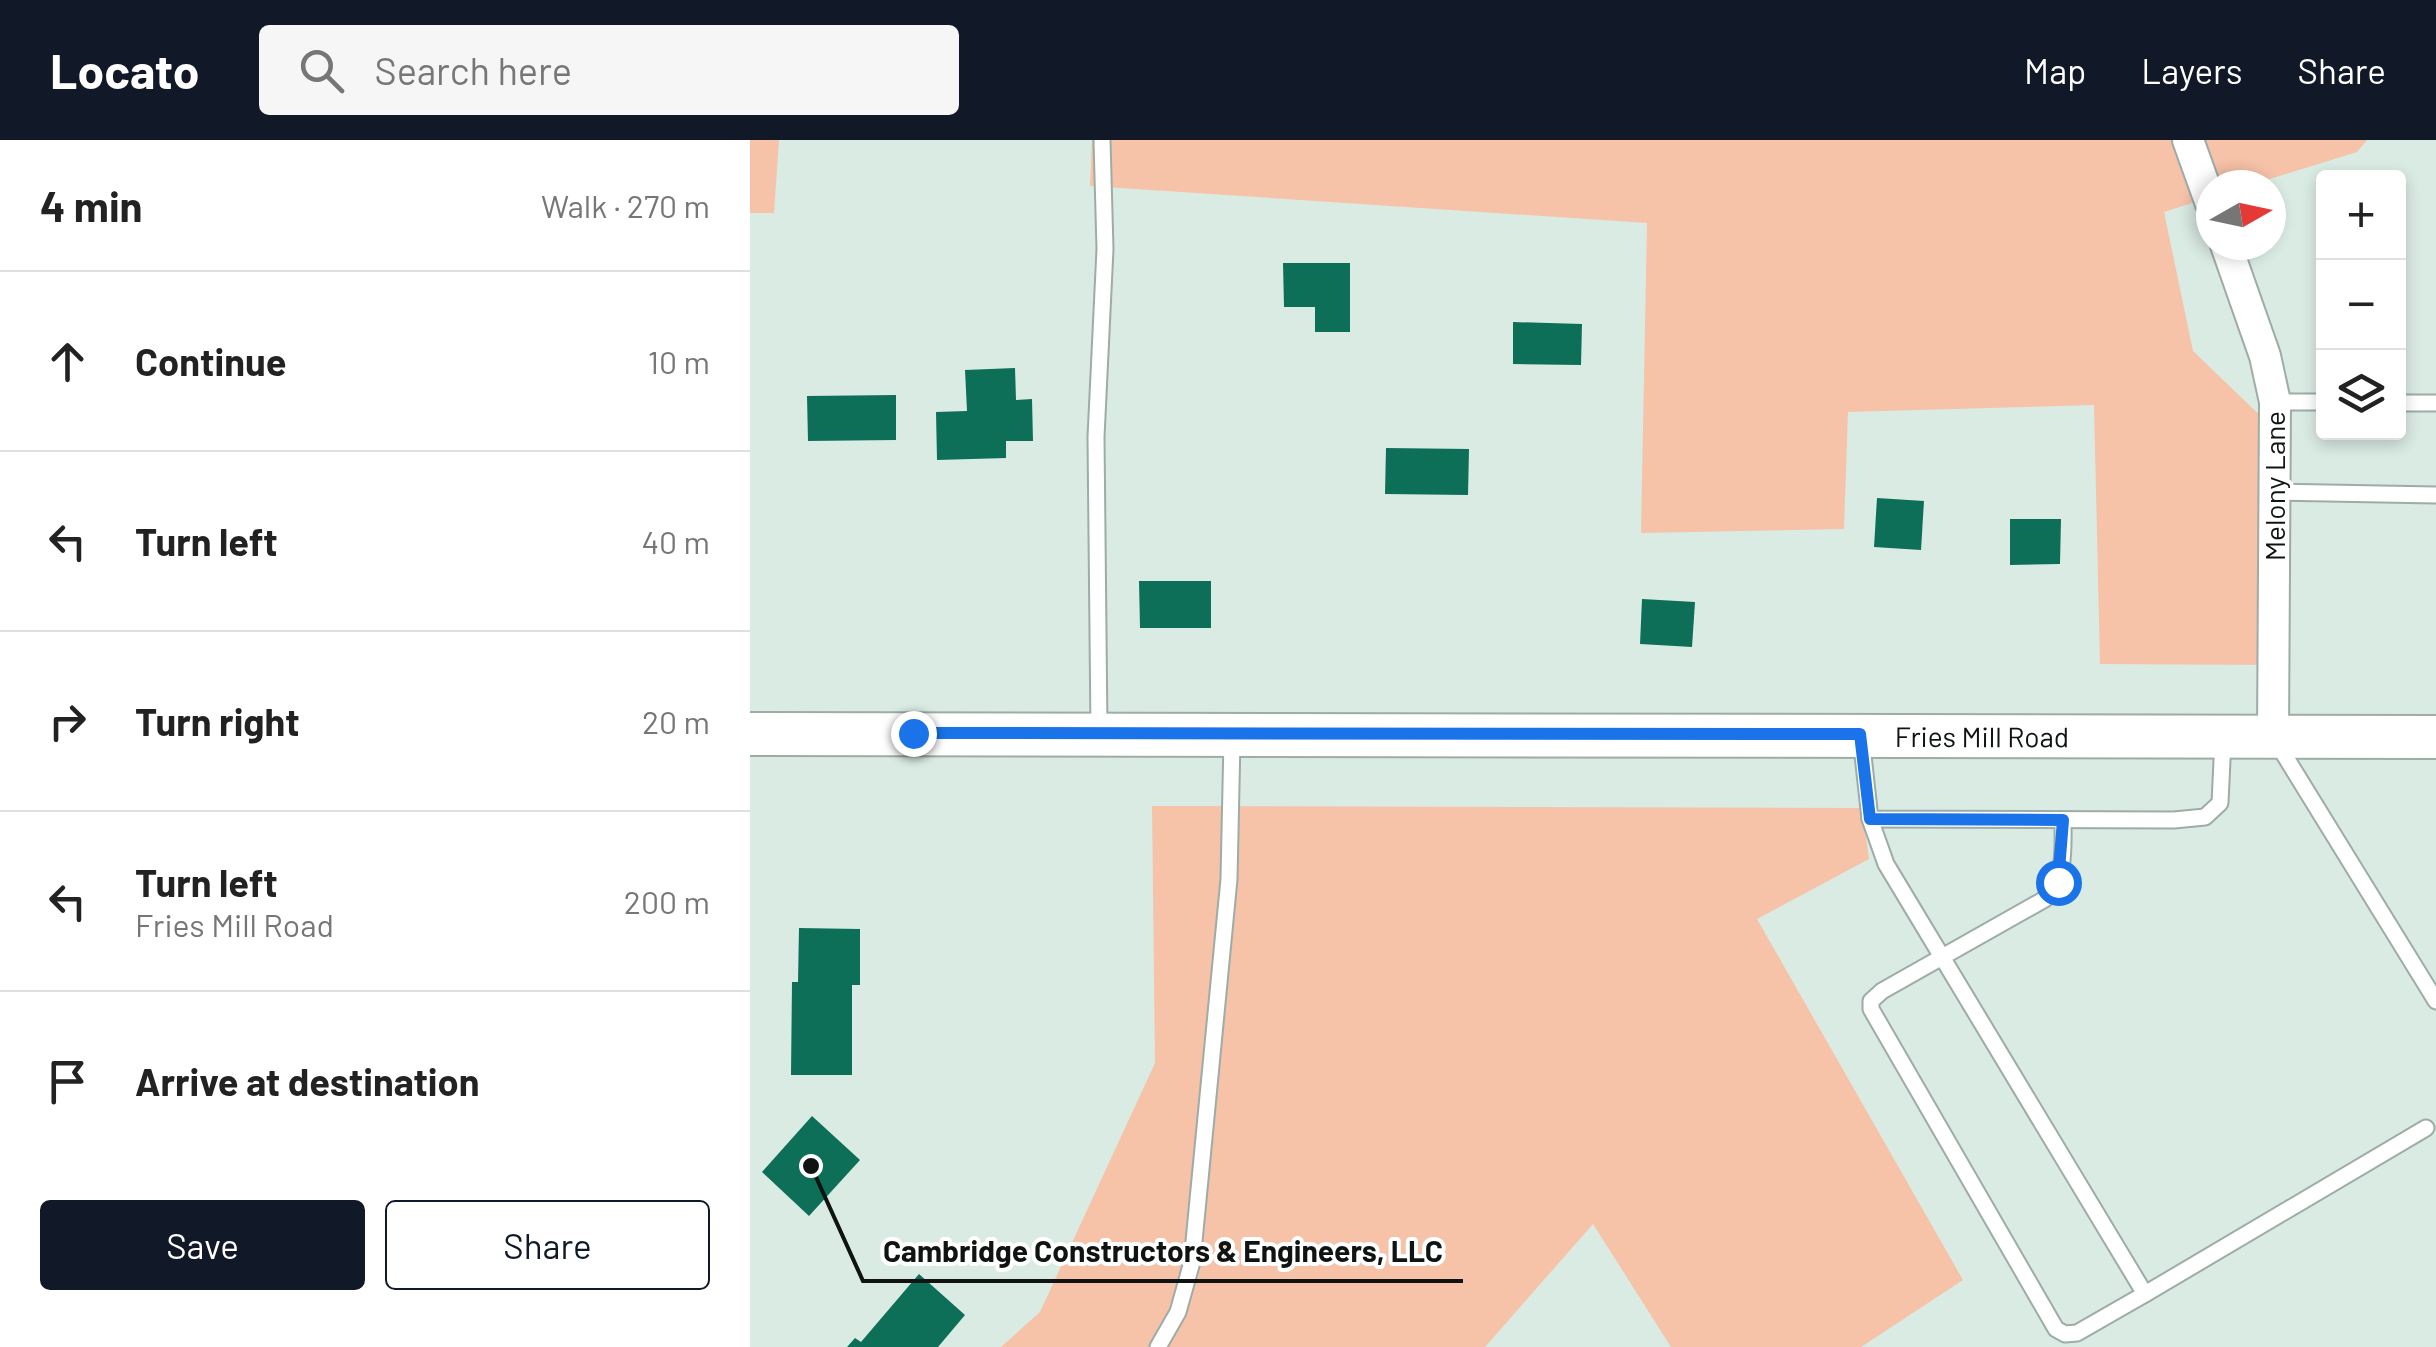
<!DOCTYPE html>
<meta charset="utf-8">
<style>
body{margin:0;font-family:Barlow,sans-serif;background:#f6f6f6;color:#222}
.controls{position:absolute;right:30px;top:30px;display:grid;overflow:hidden;border-radius:10px;box-shadow:0 5px 15px #0003}
.controls button{width:90px;height:90px;display:grid;place-items:center;padding:0;border:0;border-bottom:2px solid #e0e0e0;background:#fff;color:#222;font:50px sans-serif}
.compass{position:absolute;left:1446px;top:30px;width:90px;height:90px;border-radius:50%;background:#fff;box-shadow:0 5px 15px #0003;rotate:81deg}
.stop{position:absolute;width:30px;height:30px;margin:-22px;border:8px solid #1a73e8;border-radius:50%;background:#fff}
.stop.end{background:#1a73e8;border-color:#fff;box-shadow:0 2px 10px #0008}
.list{margin:0;padding:0;list-style:none}
h2{display:flex;justify-content:space-between;align-items:center;height:130px;margin:0;padding:0 40px;font-size:42px}
h2 small{font-size:32px;font-weight:400;color:#767676}
.list li{display:grid;grid-template-columns:65px 1fr auto;gap:30px;align-items:center;box-sizing:border-box;height:180px;padding:0 40px;border-top:2px solid #e0e0e0}
.list b{display:block;font-size:38px;white-space:nowrap}
.list p{margin:0;font-size:32px;white-space:nowrap;color:#767676}
.list em{font-size:32px;font-style:normal;color:#767676}
.actions{display:flex;gap:20px;padding:30px 40px}
.actions a{flex:1;padding:22px 0;border:2px solid #111827;border-radius:10px;text-align:center;font-size:35px;color:#111827}
.actions .main{background:#111827;color:#fff}
.icon{flex:none;width:55px;height:55px;fill:none;stroke:currentColor;stroke-width:2;stroke-linecap:round;stroke-linejoin:round}
.map{position:relative;flex:none;width:1686px;height:1207px;overflow:hidden}
header{display:flex;align-items:center;gap:60px;box-sizing:border-box;height:140px;padding:0 50px;background:#111827;color:#fff}
header strong{font-size:48px}
nav{display:flex;gap:55px;margin-inline-start:auto;font-size:35px}
.search{width:700px;height:90px;background:#f6f6f6;display:flex;align-items:center;gap:25px;box-sizing:border-box;padding:0 35px;border-radius:10px;color:#767676;font-size:38px}
main{display:flex}
aside{flex:1;background:#fff}
.map>svg:first-child{display:block}
.green{fill:#f6c2a8}
.building{fill:#0d6f58}
.lines{fill:none;stroke-linecap:round;stroke-linejoin:round}
.service-casing{stroke:#9daca6;stroke-width:19}
.minor-casing{stroke:#9daca6;stroke-width:34}
.secondary-casing{stroke:#9daca6;stroke-width:46}
.service{stroke:#fff;stroke-width:15}
.minor{stroke:#fff;stroke-width:30}
.secondary{stroke:#fff;stroke-width:42}
.route{stroke:#1a73e8;stroke-width:12}
.labels{text-anchor:middle;dominant-baseline:central;stroke-width:8;stroke-linejoin:round;paint-order:stroke}
.street-label{font-size:28px;fill:#0f1412;stroke:#fff}
.leader{fill:none;stroke:#0f1412;stroke-width:4}
.callout-dot{fill:#0f1412;stroke:#fff;stroke-width:4}
.callout-label{font-size:30px;text-anchor:middle;font-weight:bold;fill:#0f1412;stroke:#fff;stroke-width:8;stroke-linejoin:round;paint-order:stroke}
</style>
<header>
<strong>Locato</strong>
<div class="search"><svg class="icon" aria-label="search" viewBox="0 0 24 24"><circle cx="10" cy="10" r="6"/><path d="M15 15l6 6"/></svg>Search here</div>
<nav><a>Map</a><a>Layers</a><a>Share</a></nav>
</header>
<main>
<aside>
<h2>4 min<small>Walk · 270 m</small></h2>
<ul class="list">
<li><svg class="icon" aria-label="ahead" viewBox="0 0 24 24"><path d="M12 20V5M6 11l6-6 6 6"/></svg><div><b>Continue</b></div><em>10 m</em></li>
<li><svg class="icon" aria-label="left" viewBox="0 0 24 24"><path d="M17 20v-9H6M10 6l-5 5 5 5"/></svg><div><b>Turn left</b></div><em>40 m</em></li>
<li><svg class="icon" aria-label="right" viewBox="0 0 24 24"><path d="M7 20v-9h11M14 6l5 5-5 5"/></svg><div><b>Turn right</b></div><em>20 m</em></li>
<li><svg class="icon" aria-label="left" viewBox="0 0 24 24"><path d="M17 20v-9H6M10 6l-5 5 5 5"/></svg><div><b>Turn left</b><p>Fries Mill Road</p></div><em>200 m</em></li>
<li><svg class="icon" aria-label="arrive" viewBox="0 0 24 24"><path d="M6 21V4h12l-3 4 3 4H6"/></svg><div><b>Arrive at destination</b></div></li>
</ul>
<div class="actions"><a class="main">Save</a><a>Share</a></div>
</aside>
<div class="map">
<svg width="1686" height="1207" viewBox="0 0 1686 1207">
<rect width="100%" height="100%" fill="#daebe4"/>
<g class="green">
<polygon points="0,0 29,0 24,73 0,73"/>
<polygon points="342,0 1617,0 1607,12 1500,45 1461,45 1461,57 1414,72 1443,211 1522,287 1520,525 1350,524 1344,265 1098,272 1094,389 891,393 897,83 340,46"/>
<polygon points="402,666 1112,668 1119,719 1007,779 1213,1140 1111,1207 921,1207 843,1084 735,1207 251,1207 290,1172 405,923"/>
</g>
<g class="building">
<polygon points="533,123 600,123 600,192 565,192 565,167 534,167"/>
<polygon points="763,182 832,184 831,225 763,224"/>
<polygon points="265,228 266,260 282,259 283,301 256,301 256,318 187,320 186,272 217,271 215,230"/>
<polygon points="146,255 146,300 58,301 57,256"/>
<polygon points="636,308 719,309 718,355 635,354"/>
<polygon points="1127,358 1174,361 1171,410 1124,407"/>
<polygon points="1260,379 1311,379 1310,424 1260,425"/>
<polygon points="389,441 461,441 461,488 390,488"/>
<polygon points="892,459 945,462 942,507 890,504"/>
<polygon points="49,788 110,789 110,845 102,845 102,935 41,935 42,842 48,842"/>
<polygon points="62,976 110,1020 59,1076 12,1032"/>
<polygon points="169,1134 215,1175 188,1207 97,1207 105,1198 111,1202"/>
</g>
<g class="lines">
<g class="service-casing">
<g id="service">
<polyline points="1525,262 1574,262"/>
<polyline points="1648,263 1686,263"/>
<polyline points="1526,352 1686,355"/>
<polyline points="349,590 346,297 355,109 352,0"/>
<polyline points="1111,597 1120,679 1424,680 1455,677 1470,663 1473,599"/>
<polyline points="1527,603 1686,861"/>
<polyline points="1120,679 1136,724 1395,1154 1676,988"/>
<path d="M1313,680C1313,708 1316,738 1295,759L1132,851L1121,861V869L1306,1189L1315,1194L1327,1193L1395,1154"/>
<polyline points="408,1207 428,1172 442,1122 479,739 482,600"/>
</g>
</g>
<g class="minor-casing">
<g id="minor">
<polyline points="1438,0 1461,64"/>
<polyline points="1476,105 1515,216 1525,262 1523,595"/>
</g>
</g>
<g class="secondary-casing">
<g id="secondary">
<path id="s1" d="M0,594L1686,597"/>
</g>
</g>
<use href="#service" class="service"/>
<use href="#minor" class="minor"/>
<use href="#secondary" class="secondary"/>
</g>
<g class="lines">
<polyline class="route" points="163,593 1110,594 1120,679 1313,680 1308,742"/>
</g>
<g class="labels">
<g class="street-label">
<text transform="translate(1524 346) rotate(-90)">Melony Lane</text>
<text stroke="none"><textPath href="#s1" startOffset="1232">Fries Mill Road</textPath></text>
</g>
</g>
<path class="leader" d="M61 1026L113 1141H713"/>
<circle class="callout-dot" cx="61" cy="1026" r="10"/>
<g class="callout-label">
<text x="413" y="1122">Cambridge Constructors &amp; Engineers, LLC</text>
</g>
</svg>
<div class="controls">
<button>+</button>
<button>−</button>
<button><svg class="icon" aria-label="layers" viewBox="0 0 24 24"><path d="M12 4l9 5-9 5-9-5zM3 14l9 5 9-5"/></svg></button>
</div>
<svg class="compass" viewBox="-18 -18 36 36"><path d="M0-13l5 13h-10z" fill="#e53935"/><path d="M0 13l5-13h-10z" fill="#767676"/></svg>
<div class="stop" style="left:1308px;top:742px"></div>
<div class="stop end" style="left:163px;top:593px"></div>
</div>
</main>
